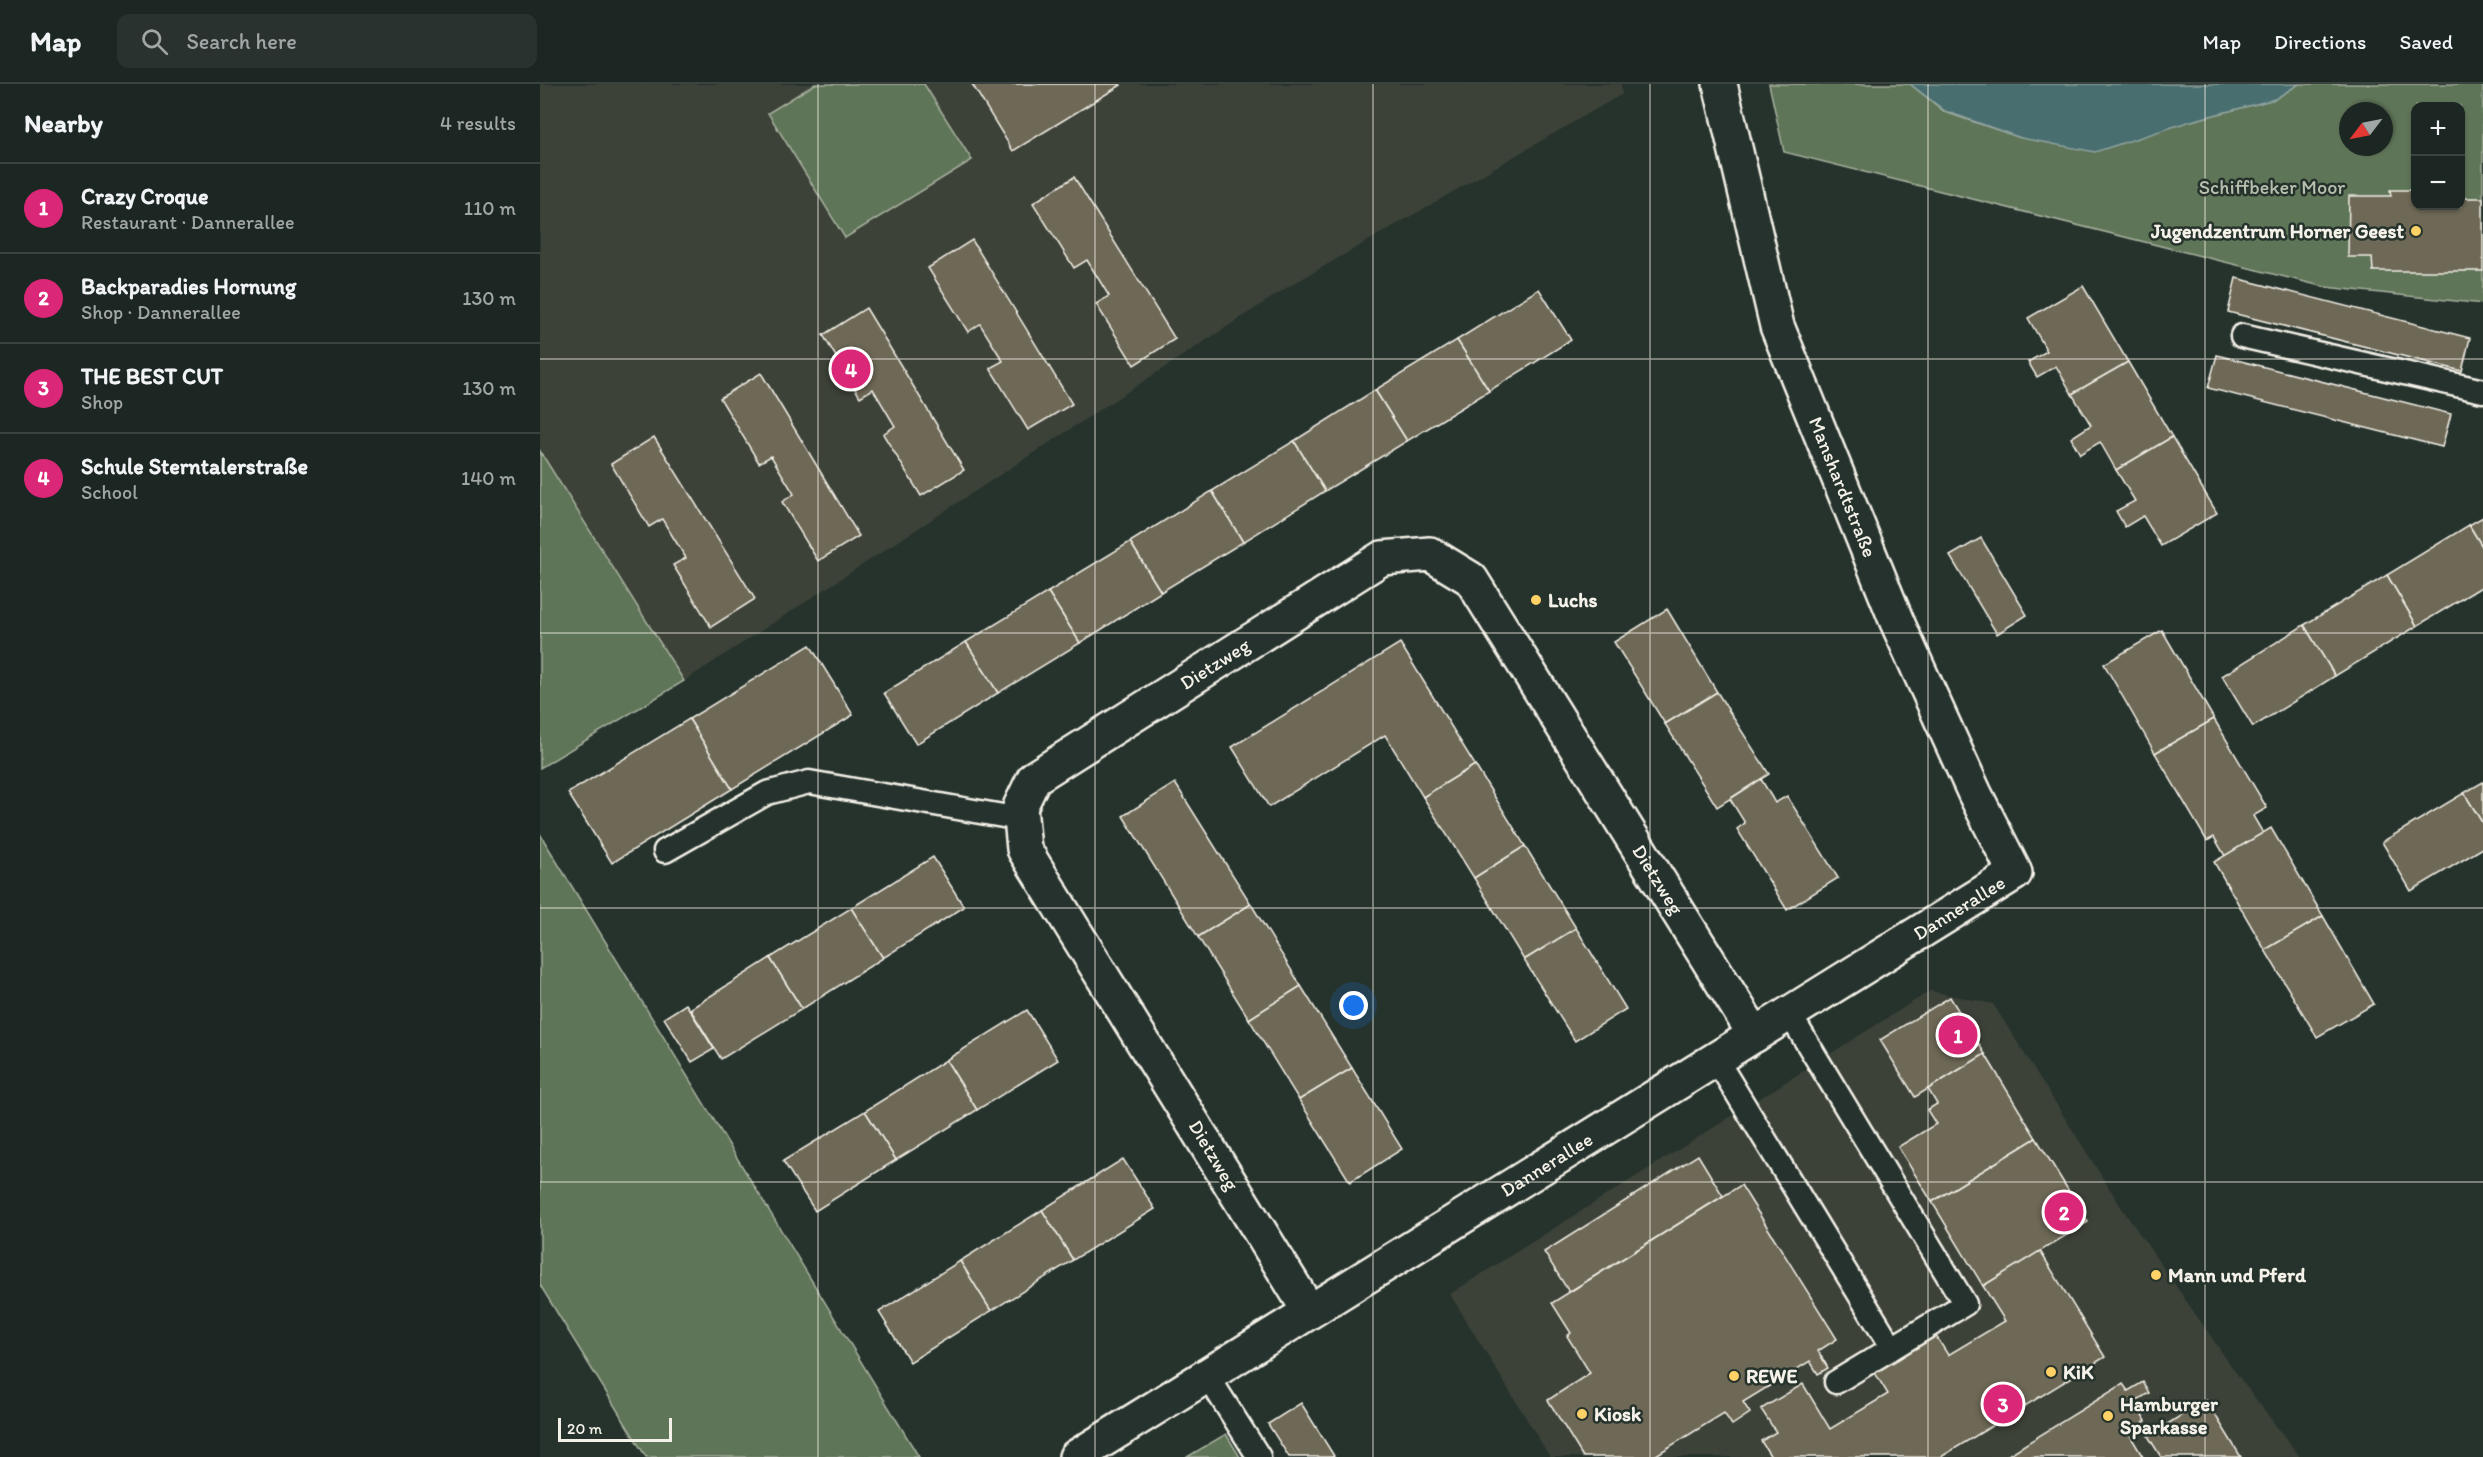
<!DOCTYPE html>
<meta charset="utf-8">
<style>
body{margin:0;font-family:Itim,sans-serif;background:#29322f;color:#f1f3f6}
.controls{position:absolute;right:18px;top:18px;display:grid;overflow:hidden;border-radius:12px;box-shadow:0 2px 4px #0004}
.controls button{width:54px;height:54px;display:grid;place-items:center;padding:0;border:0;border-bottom:2px solid #3a4340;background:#1c2622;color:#f1f3f6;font:30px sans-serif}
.compass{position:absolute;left:1799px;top:18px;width:54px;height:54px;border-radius:50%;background:#1c2622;box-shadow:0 2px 4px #0004;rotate:238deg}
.scale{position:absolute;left:18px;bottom:15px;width:114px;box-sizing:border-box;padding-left:6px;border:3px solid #f4f1e8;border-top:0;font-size:16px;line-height:21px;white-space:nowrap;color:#f4f1e8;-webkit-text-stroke:4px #26332d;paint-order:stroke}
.you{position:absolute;left:814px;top:922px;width:21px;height:21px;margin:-15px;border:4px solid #fff;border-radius:50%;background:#1a73e8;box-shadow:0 0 0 9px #1a73e833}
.badge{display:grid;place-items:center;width:39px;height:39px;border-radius:50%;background:#db2777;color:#fff;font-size:20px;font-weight:700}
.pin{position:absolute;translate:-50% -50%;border:3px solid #fff;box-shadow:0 2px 6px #0006}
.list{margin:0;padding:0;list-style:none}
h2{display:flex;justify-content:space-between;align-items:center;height:78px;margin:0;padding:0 24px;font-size:26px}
h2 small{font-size:20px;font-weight:400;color:#a0a5a5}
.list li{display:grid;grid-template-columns:39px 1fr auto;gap:18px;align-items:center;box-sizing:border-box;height:90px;padding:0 24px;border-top:2px solid #3a4340}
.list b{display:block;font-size:22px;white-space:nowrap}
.list p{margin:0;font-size:20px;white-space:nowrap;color:#a0a5a5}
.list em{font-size:20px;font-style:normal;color:#a0a5a5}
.icon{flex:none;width:33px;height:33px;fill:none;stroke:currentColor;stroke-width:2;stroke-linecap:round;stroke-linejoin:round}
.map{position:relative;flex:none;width:1943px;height:1373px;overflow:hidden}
header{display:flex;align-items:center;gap:36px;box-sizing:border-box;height:84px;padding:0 30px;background:#1c2622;border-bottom:2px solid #3a4340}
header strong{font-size:28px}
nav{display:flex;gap:33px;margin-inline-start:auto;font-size:21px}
.search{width:420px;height:54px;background:#29322f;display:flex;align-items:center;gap:15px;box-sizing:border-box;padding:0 21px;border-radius:12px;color:#a0a5a5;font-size:22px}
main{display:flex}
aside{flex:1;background:#1c2622}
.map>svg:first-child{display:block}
.built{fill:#3c4339}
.green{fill:#5e7458;stroke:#a9b2a0;stroke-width:1.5;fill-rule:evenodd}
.water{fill:#4a6e6f;stroke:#8ea29f;stroke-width:1.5}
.building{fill:#6e6756;stroke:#f4f1e8;stroke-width:1.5}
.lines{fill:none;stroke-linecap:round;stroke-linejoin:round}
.service-casing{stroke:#f4f1e8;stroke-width:27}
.minor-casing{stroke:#f4f1e8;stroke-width:38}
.tertiary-casing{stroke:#f4f1e8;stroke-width:38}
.service{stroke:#26332d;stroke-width:22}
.minor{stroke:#26332d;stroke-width:33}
.tertiary{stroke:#26332d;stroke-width:33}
.grid{fill:none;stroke:#f4f1e8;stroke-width:1.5;stroke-opacity:0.55}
.poi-dot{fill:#ffd166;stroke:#26332d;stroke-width:2}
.labels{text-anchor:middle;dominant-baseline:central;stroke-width:5;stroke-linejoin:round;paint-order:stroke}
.park-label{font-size:20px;fill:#b8bfae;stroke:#26332d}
.poi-label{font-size:20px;font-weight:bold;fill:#f4f1e8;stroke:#26332d;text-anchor:start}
.street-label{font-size:20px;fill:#f4f1e8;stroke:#26332d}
</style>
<header>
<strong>Map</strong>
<div class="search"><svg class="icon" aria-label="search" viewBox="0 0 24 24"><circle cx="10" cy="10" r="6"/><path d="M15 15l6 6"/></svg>Search here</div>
<nav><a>Map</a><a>Directions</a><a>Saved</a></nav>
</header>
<main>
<aside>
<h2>Nearby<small>4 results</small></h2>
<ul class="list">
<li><span class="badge">1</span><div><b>Crazy Croque</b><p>Restaurant · Dannerallee</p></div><em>110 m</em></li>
<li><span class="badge">2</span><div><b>Backparadies Hornung</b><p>Shop · Dannerallee</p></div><em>130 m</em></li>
<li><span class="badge">3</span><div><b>THE BEST CUT</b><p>Shop</p></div><em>130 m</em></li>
<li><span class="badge">4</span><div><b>Schule Sterntalerstraße</b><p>School</p></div><em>140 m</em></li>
</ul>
</aside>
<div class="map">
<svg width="1943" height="1373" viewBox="0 0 1943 1373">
<rect width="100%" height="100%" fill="#26332d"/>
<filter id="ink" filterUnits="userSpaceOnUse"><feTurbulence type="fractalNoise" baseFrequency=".0167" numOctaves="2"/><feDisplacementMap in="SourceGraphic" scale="12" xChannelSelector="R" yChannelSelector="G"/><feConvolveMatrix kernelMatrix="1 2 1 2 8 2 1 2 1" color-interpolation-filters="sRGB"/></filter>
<g filter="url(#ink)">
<g class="built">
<polygon points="0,0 1081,0 1082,10 748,203 144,597 0,367"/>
<polygon points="1390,907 1453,920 1583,1126 1701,1296 1760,1373 1010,1373 910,1210"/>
</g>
<g class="green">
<polygon points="275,0 384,0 432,76 305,154 228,29"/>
<path d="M1229,0H1370L1405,28L1481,54L1651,37L1735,15L1759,0H1943V220L1785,203L1244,68ZM1876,22H1920V122H1876ZM1808,27H1844V63H1808Z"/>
<polygon points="0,367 144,597 0,684"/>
<polygon points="0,750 379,1373 106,1373 0,1201"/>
<polygon points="686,1350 700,1373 647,1373"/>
</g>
<polygon class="water" points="1370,0 1759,0 1735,15 1651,37 1555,68 1481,54 1405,27"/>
<g class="building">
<polygon points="432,0 580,0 581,1 473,67"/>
<polygon points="534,93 635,255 594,281 556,220 569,212 547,176 534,184 493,119"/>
<polygon points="1850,106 1876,106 1876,122 1920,122 1920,114 1943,114 1943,187 1833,187 1832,173 1808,173 1809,112 1851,112"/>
<polygon points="432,156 532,320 488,346 450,284 463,277 440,240 428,248 388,184"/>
<polygon points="1696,194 1930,254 1922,287 1688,228"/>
<polygon points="1543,202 1588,278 1532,310 1516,282 1497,293 1488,278 1507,267 1488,234"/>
<polygon points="999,205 1031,256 949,307 917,256"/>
<polygon points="326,224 424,386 381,412 343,350 355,342 333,305 320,313 283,251"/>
<polygon points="917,256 949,307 867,357 835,306"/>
<polygon points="1677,271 1911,330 1902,363 1668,304"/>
<polygon points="1588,278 1632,353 1576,386 1560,358 1540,370 1531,354 1551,341 1532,310"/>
<polygon points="221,289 319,452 278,477 242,418 254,410 231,372 219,379 180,314"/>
<polygon points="835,306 867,357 785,407 754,357"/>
<polygon points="114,353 215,515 171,543 133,481 146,474 122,435 109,443 71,380"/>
<polygon points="1632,353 1677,429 1621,462 1603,432 1585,443 1576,427 1595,417 1576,386"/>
<polygon points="754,357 785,407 703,458 672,407"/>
<polygon points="672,407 703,458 621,508 590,458"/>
<polygon points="1943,433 1943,464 1929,441"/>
<polygon points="1929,441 1943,464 1943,502 1877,542 1847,491"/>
<polygon points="1441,454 1487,531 1457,550 1410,472"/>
<polygon points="590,458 621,508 540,559 508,508"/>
<polygon points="1847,491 1877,542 1795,592 1764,541"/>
<polygon points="508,508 540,559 458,609 426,558"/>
<polygon points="1127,525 1177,608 1125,640 1074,558"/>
<polygon points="1764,541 1795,592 1713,643 1682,592"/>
<polygon points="1622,546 1674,635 1615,669 1564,580"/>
<polygon points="426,558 458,609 376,660 344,609"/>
<polygon points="860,559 935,681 883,713 845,651 729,723 692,663"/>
<polygon points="270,561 313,631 192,705 149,635"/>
<polygon points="1177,608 1229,690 1177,723 1125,640"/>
<polygon points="149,635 192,705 72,779 28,709"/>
<polygon points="1674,635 1727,724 1713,732 1723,749 1685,772 1674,753 1667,757 1615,669"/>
<polygon points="935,681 985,762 934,794 883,713"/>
<polygon points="1221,695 1235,719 1247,712 1298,794 1247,826 1197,745 1205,739 1190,715"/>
<polygon points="1943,698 1943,740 1924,709"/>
<polygon points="635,699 711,820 658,853 583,732"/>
<polygon points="1924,709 1943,740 1943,764 1871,807 1842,758"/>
<polygon points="1731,744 1783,832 1725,866 1674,778"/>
<polygon points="985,762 1036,844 984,876 934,794"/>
<polygon points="393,773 424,823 343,874 311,824"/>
<polygon points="711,820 761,902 709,935 658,853"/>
<polygon points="311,824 343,874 262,925 230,874"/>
<polygon points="1783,832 1834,920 1777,953 1725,866"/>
<polygon points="1036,844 1086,925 1035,957 984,876"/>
<polygon points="230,874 262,925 181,975 150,925"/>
<polygon points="761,902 812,984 759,1016 709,935"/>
<polygon points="1410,913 1445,970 1375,1013 1340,956"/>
<polygon points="146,920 174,965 152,978 124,934"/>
<polygon points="487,926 518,976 437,1026 406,976"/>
<polygon points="1445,970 1496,1054 1392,1118 1358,1063 1396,1040 1387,1026 1397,1020 1388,1005"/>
<polygon points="406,976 437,1026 356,1076 325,1027"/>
<polygon points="812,984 862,1065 810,1098 759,1016"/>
<polygon points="325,1027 356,1076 275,1127 243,1077"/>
<polygon points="1496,1054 1548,1138 1443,1202 1392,1118"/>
<polygon points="1158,1071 1183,1112 1029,1208 1004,1168"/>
<polygon points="583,1075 615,1125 533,1176 502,1126"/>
<polygon points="1201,1101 1297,1255 1278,1267 1288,1284 1278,1290 1270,1277 1203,1318 1210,1329 1192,1341 1184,1329 1113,1373 1043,1373 1008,1316 1050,1289 1027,1252 1031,1249 1012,1219"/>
<polygon points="502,1126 533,1176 451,1227 420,1177"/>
<polygon points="1500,1167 1565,1273 1401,1373 1231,1373 1221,1357 1236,1348 1221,1325 1263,1300 1290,1345 1348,1310 1335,1289 1396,1252 1408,1271 1465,1237 1443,1202"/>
<polygon points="420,1177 451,1227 370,1278 339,1228"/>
<polygon points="1603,1298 1609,1309 1594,1318 1606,1337 1588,1348 1603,1373 1465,1373 1583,1300 1588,1307"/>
<polygon points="1666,1316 1701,1373 1621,1373 1608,1352"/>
<polygon points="761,1319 794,1372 792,1373 749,1373 728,1340"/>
</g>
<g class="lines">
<g class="service-casing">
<g id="service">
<polyline points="1702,252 1943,307"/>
<polyline points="125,767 227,709 269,698 480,735"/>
<polyline points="1249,929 1425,1220 1296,1298"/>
<polyline points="1176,975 1352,1264"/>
<polyline points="667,1291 719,1373"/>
</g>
</g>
<g class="minor-casing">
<g id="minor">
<path id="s1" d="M769,1227L484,765L480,723L494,694L842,474L890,470L931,495L1215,951"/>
</g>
</g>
<g class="tertiary-casing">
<g id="tertiary">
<path id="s2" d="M536,1373L1475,789L1435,710L1357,538L1237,242L1180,0"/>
</g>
</g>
<use href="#service" class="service"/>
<use href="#minor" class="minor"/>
<use href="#tertiary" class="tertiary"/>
</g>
</g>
<path class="grid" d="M278,0V1373M555,0V1373M833,0V1373M1110,0V1373M1388,0V1373M1665,0V1373M0,275H1943M0,549H1943M0,824H1943M0,1098H1943"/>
<g class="poi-dot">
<circle cx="1876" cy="147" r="6"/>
<circle cx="996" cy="516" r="6"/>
<circle cx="1616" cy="1191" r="6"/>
<circle cx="1511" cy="1288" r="6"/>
<circle cx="1194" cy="1292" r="6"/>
<circle cx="1042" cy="1330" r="6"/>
<circle cx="1568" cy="1332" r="6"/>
</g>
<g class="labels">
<g class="park-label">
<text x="1732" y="103">Schiffbeker Moor</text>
</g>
<g class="poi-label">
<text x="1864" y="147" text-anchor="end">Jugendzentrum Horner Geest</text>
<text x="1008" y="516">Luchs</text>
<text x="1628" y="1191">Mann und Pferd</text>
<text x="1523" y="1288">KiK</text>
<text x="1206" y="1292">REWE</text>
<text x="1580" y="1320">Hamburger<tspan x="1580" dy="23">Sparkasse</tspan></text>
<text x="1054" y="1330">Kiosk</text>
</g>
<g class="street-label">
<text transform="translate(1303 403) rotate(68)">Manshardtstraße</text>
<text stroke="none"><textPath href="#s1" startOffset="831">Dietzweg</textPath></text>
<text stroke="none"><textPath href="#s1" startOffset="1479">Dietzweg</textPath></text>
<text stroke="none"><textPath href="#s2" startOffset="1040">Dannerallee</textPath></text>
<text transform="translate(674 1071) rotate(59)">Dietzweg</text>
<text stroke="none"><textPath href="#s2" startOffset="554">Dannerallee</textPath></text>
</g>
</g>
</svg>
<div class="controls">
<button>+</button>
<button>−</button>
</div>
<svg class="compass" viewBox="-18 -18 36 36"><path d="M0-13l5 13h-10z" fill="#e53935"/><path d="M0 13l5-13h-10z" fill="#a0a5a5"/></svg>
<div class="scale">20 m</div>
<div class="you"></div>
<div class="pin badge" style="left:1418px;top:951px">1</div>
<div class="pin badge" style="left:1524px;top:1128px">2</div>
<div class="pin badge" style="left:1463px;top:1320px">3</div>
<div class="pin badge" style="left:311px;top:285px">4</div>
</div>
</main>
